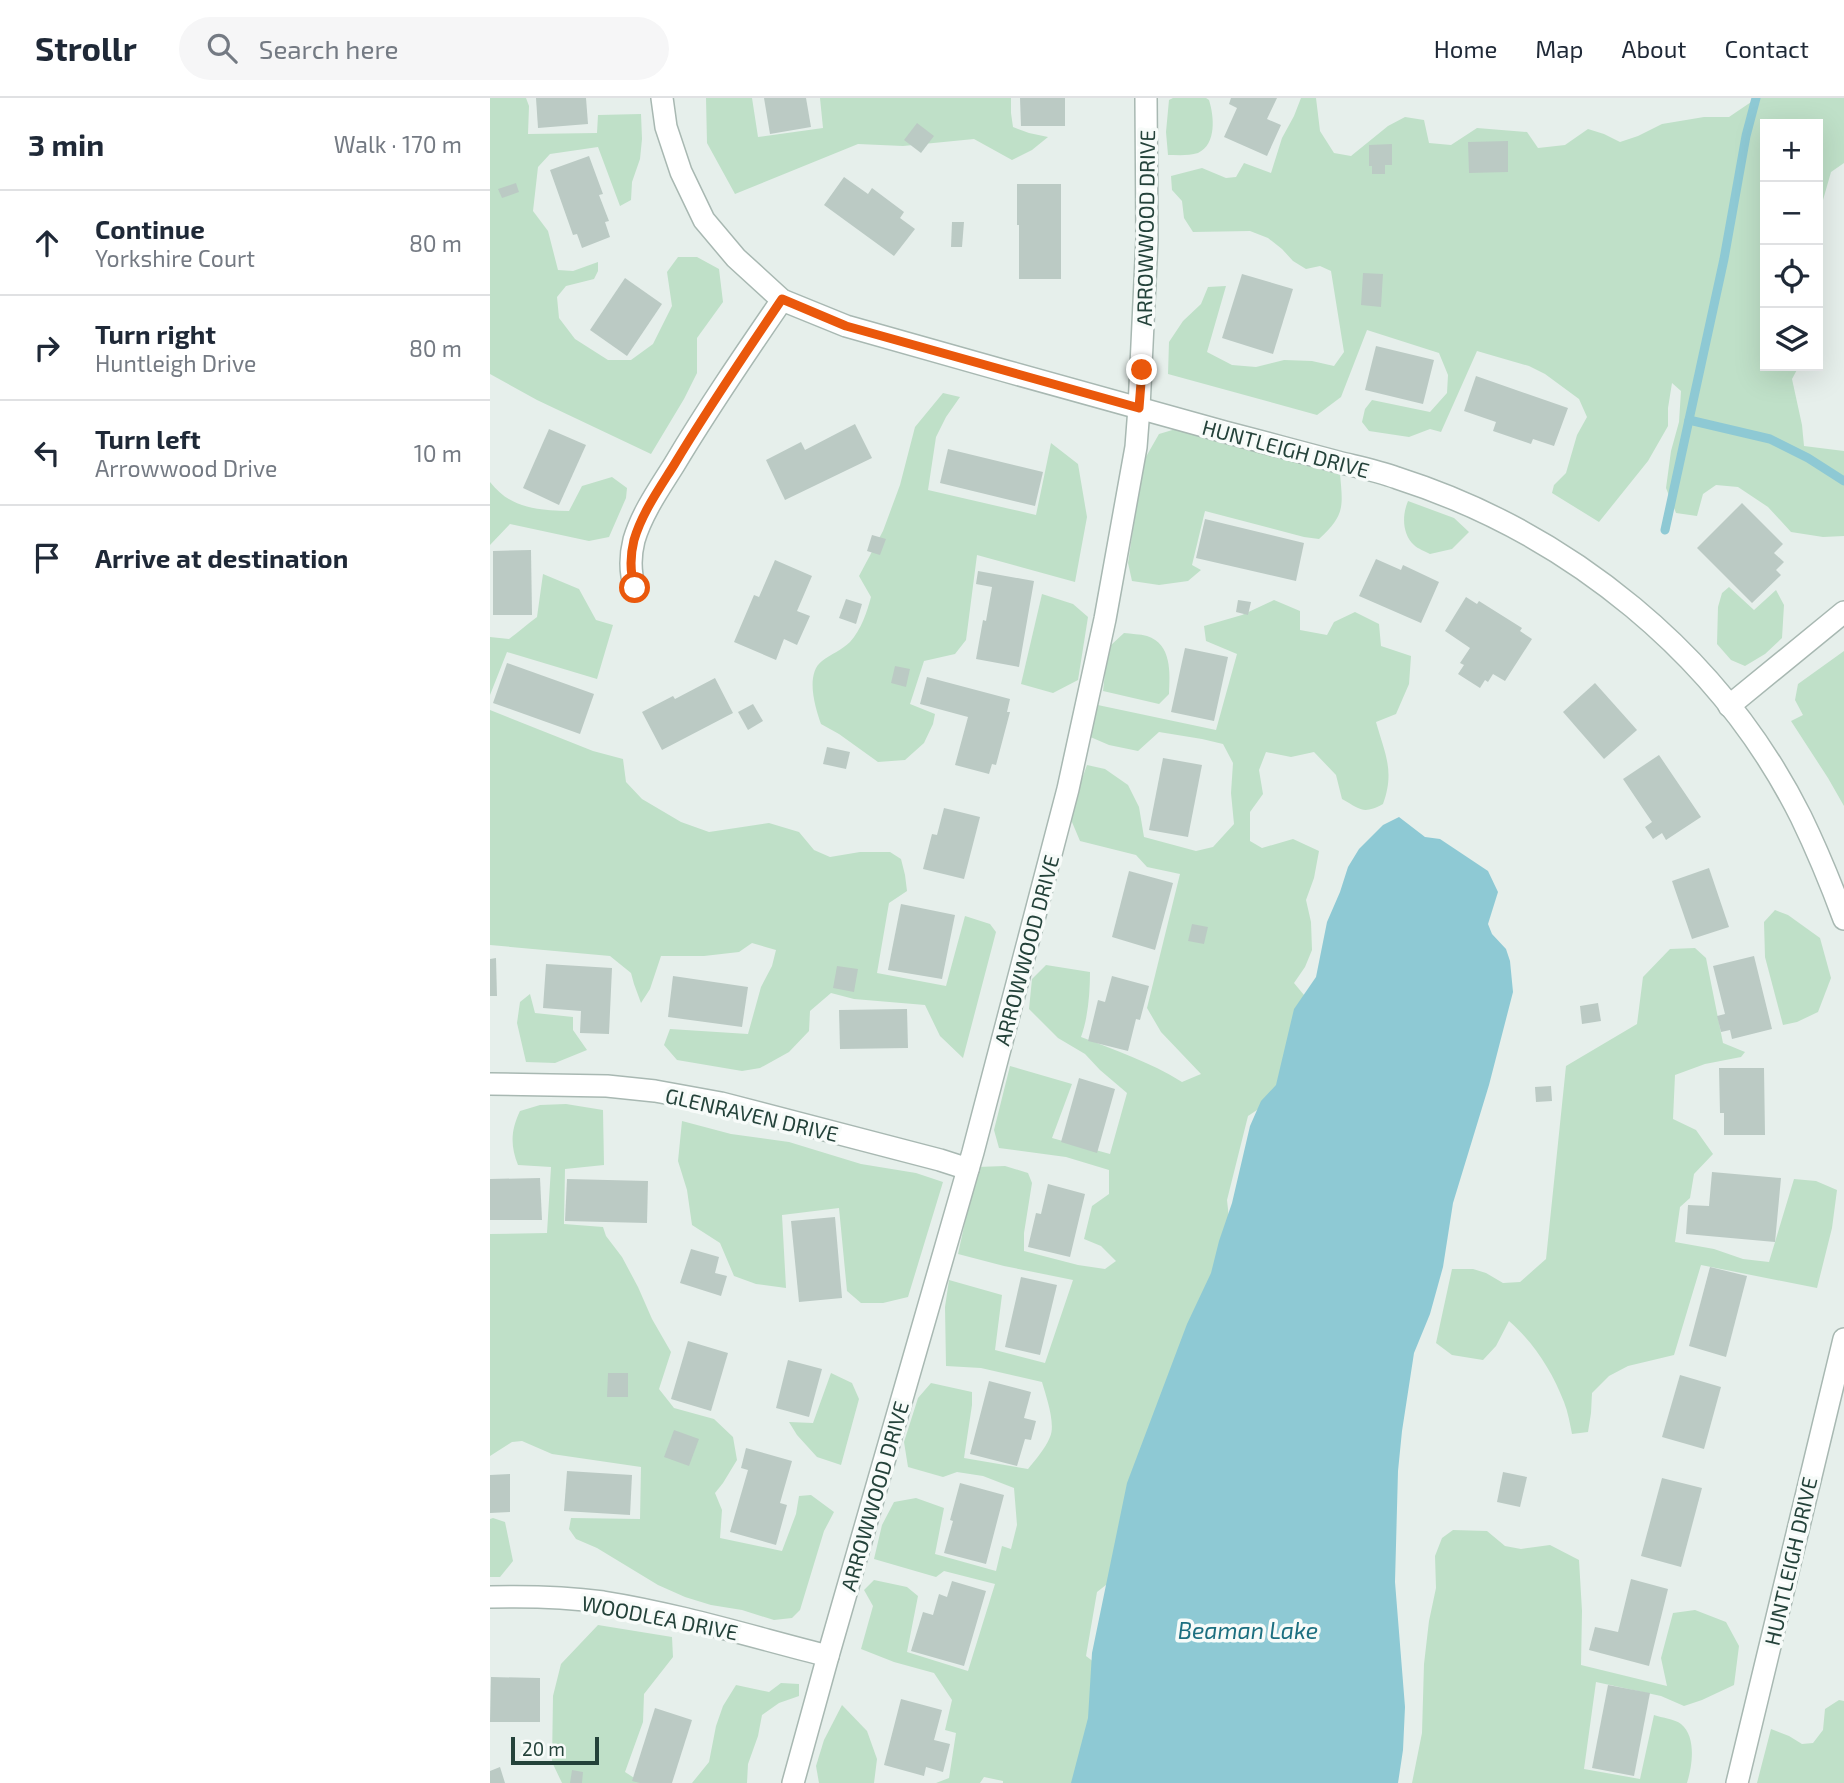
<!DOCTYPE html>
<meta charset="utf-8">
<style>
body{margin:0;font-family:"Exo 2",sans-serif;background:#f6f6f7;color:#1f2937}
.controls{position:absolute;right:21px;top:21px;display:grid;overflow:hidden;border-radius:0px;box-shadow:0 7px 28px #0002}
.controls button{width:63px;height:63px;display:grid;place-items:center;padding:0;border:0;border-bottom:2px solid #e0e1e3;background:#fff;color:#1f2937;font:35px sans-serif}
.scale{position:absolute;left:21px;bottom:18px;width:88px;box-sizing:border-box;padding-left:7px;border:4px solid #24423a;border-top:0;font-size:19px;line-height:24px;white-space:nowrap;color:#24423a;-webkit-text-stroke:5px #f7fbf9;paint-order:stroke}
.stop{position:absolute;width:21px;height:21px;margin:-16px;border:5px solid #ea580c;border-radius:50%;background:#fff}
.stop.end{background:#ea580c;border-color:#fff;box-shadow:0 2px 7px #0008}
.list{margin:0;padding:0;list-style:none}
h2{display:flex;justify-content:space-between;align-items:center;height:91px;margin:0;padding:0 28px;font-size:30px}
h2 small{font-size:23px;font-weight:400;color:#747a83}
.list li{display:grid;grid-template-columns:46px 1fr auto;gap:21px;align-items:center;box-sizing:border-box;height:105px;padding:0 28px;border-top:2px solid #e0e1e3}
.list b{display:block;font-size:26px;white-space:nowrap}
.list p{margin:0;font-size:23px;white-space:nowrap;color:#747a83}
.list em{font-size:23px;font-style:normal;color:#747a83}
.icon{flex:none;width:38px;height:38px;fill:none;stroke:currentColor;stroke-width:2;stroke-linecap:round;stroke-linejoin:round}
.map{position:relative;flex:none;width:1354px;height:1685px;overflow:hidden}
header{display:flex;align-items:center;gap:42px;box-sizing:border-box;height:98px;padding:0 35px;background:#fff;border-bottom:2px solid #e0e1e3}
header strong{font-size:33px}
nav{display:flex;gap:38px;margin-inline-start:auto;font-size:24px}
.search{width:490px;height:63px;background:#f6f6f7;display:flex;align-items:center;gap:18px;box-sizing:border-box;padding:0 24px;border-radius:38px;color:#747a83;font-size:26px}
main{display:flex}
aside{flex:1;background:#fff}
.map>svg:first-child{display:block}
.green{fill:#bfe0c8}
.water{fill:#8ec9d4}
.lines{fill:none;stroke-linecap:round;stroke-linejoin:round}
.stream{stroke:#8ec9d4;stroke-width:9}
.building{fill:#bbcac4}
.minor-casing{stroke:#a8b8b2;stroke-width:24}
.tertiary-casing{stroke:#a8b8b2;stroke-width:24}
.minor{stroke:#fff;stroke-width:21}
.tertiary{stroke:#fff;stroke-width:21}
.route{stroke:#ea580c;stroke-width:9}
.labels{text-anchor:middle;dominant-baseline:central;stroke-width:7;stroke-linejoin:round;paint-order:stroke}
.street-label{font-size:21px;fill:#24423a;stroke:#f7fbf9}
.water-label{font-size:23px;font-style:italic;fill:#1c6f80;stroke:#f7fbf9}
</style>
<header>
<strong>Strollr</strong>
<div class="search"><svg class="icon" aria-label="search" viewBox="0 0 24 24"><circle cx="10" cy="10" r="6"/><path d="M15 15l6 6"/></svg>Search here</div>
<nav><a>Home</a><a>Map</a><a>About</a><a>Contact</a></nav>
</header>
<main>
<aside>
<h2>3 min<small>Walk · 170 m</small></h2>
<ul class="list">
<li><svg class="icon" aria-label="ahead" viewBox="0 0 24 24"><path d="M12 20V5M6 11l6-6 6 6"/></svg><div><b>Continue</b><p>Yorkshire Court</p></div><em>80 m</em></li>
<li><svg class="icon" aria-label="right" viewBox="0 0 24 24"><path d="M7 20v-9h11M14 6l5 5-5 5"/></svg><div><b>Turn right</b><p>Huntleigh Drive</p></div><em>80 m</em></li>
<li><svg class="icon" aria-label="left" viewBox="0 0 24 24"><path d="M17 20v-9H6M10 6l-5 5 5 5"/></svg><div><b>Turn left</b><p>Arrowwood Drive</p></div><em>10 m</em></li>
<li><svg class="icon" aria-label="arrive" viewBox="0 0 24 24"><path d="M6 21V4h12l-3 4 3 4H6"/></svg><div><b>Arrive at destination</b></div></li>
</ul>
</aside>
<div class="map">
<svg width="1354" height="1685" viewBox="0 0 1354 1685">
<rect width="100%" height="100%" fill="#e6efeb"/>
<g class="green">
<polygon points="0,0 36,0 39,8 38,36 107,35 108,17 151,16 152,41 150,61 142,84 141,102 130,108 108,49 60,56 48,69 43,113 58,133 68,172 83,173 108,164 108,173 104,181 76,188 67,199 69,220 85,241 118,262 141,262 163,246 182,208 177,174 188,159 207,159 229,171 233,204 207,240 207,275 194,301 161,356 47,302 0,276"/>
<polygon points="216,0 262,0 268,39 333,30 330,0 521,0 521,15 523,29 539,35 558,39 542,52 522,62 484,41 413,48 368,46 245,96 217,45"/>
<path d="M683,0H716L719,2C724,18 727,46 708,55C699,58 687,57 678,57L676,34L679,2Z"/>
<polygon points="811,0 826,0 830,33 844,55 861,58 898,28 915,19 934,22 939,45 961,47 987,30 1037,34 1048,50 1075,47 1098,31 1114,36 1130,44 1148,38 1172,26 1214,19 1239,19 1267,0 1354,0 1354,65 1341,74 1333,102 1328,105 1328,26 1275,26 1275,268 1309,268 1302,281 1312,327 1314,348 1354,353 1354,438 1333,439 1301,434 1278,409 1248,389 1226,387 1213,396 1207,418 1186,415 1176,390 1181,353 1189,324 1191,293 1182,285 1178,310 1178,328 1158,363 1109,424 1062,395 1064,387 1076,375 1087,337 1097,319 1089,301 1055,276 1039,268 987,253 951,334 940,331 919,339 879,333 872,324 875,311 882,302 940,314 957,295 958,277 949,255 877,232 851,299 827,317 678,276 679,244 693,223 711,206 718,189 736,188 717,254 742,267 766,269 794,262 822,263 844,268 854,254 841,173 830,168 816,171 803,163 792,151 778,140 760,133 703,134 694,120 692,103 682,92 681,78 712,70 736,80 746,79 754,65 781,75 792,40 804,18"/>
<path d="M453,295L470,299L456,319L446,339L438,392L546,417L561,345L588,366L597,419L585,484L487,457L476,542L465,556L434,563L420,606L445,616L443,626L434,645L415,662L388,664L349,636L331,626C325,609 315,576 332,563C341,556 352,552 360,544C371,532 377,514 381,499L369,478L393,433L410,387L425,329Z"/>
<path d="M689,330L850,376C853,409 855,417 829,441L814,439L715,413L702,467L711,472L698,483L669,487L642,483L638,465L653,364L669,336Z"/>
<path d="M122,379L137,390L136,400L119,439L99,443L20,426L0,447V384C21,411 47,412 79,413L92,388Z"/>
<path d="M918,403L964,420L979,434L962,451L940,456C935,453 928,451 924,447C912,436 912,417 918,403Z"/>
<path d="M53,476L89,491L106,522L123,527L107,581L17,554L0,597V539L19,541C29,534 37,526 47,519Z"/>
<polygon points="1239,489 1264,512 1286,492 1294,507 1292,540 1275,556 1255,568 1241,562 1227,546 1228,509 1232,495"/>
<polygon points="552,496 583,506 598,519 588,582 563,595 531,586"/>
<path d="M784,502L810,513V532L837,537L844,524L865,514L889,526L891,548L921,558L919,586L906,616L886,624C895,656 905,673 893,706C873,717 870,711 852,701L846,677L824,654L801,659L776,654L769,672L773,696L760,714V743L772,750L803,741L829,753L824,780L816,802L821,824L822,852L815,869L804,885L819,903L785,1000L758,1018L737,1102L742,1148L630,1476L607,1494L596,1558L613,1571L587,1685H513V1683L494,1679L490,1685H446L459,1680L466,1635L455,1632L462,1602L444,1575L404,1564L371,1551L383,1508L374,1492L384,1482L417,1489L428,1498L417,1554L478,1573L505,1486L454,1473L446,1479L384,1461L392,1427L404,1404L426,1400L454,1410L445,1456L506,1473L512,1448L521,1451L527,1427L524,1390L493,1378L467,1374L453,1379L418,1369L414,1344L428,1300L441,1285L482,1294V1307L474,1360L538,1371C546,1361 555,1351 560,1339C566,1326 556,1298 552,1284L491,1270L456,1268L455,1209L459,1182L512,1197L505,1252L555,1265L583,1182L514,1168L468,1156L487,1069L515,1068L538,1075L542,1085L534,1135V1153L588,1167L615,1171L626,1163L611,1148L594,1141L602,1108L619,1096V1072L576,1059L509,1050L504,1032L520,968L582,986L562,1040L620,1056L637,995L610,972L595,956L568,940L539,911L542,881L556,867L600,874C600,895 598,920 591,939C625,952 660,964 692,984L711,976L671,934L657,910L690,776L657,769L646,757L590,743L579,717L597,667L615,671L638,687L649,709L654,739L706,753L723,749L744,726L741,695L743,665L733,646L712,641L669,634L648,653L619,647L598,638L603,606L726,632L747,556L716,543L714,528L752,517Z"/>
<path d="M634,535C641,536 650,536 657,538C682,546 680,575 679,596L669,606L613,593L616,566L620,548Z"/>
<polygon points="1354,553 1354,708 1338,680 1301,623 1313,617 1305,602 1308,586"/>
<polygon points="0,612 103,653 133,661 136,684 152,701 191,724 219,734 279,725 309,734 324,752 340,759 370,754 400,754 411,761 415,777 417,793 399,805 387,875 456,888 475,818 500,826 506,834 473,960 450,938 435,907 364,901 341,895 320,913 319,933 299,954 270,970 252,973 187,962 174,947 180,931 258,936 271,889 282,868 286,852 262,845 249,854 214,858 171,858 160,891 151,905 144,886 141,875 120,858 0,847"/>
<polygon points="1285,812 1298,817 1330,840 1341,880 1328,914 1307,924 1293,927 1275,859 1274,824"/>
<path d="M1205,850L1216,860L1233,945L1255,954L1251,959L1215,966L1185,977L1183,1021L1206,1032L1223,1056L1204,1076L1200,1100L1190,1109L1185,1144L1224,1151L1253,1161L1279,1164L1304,1081L1326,1083L1347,1092L1342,1130L1327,1190L1211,1167L1184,1257L1138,1268L1119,1278L1102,1295L1101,1315L1098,1334L1082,1336C1080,1326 1078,1314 1074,1304C1062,1273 1044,1245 1019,1223L1006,1248L993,1262L962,1257L946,1245L962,1171H983L996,1175L1013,1185L1030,1184L1056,1161L1076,968L1147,926L1153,879L1180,851Z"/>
<polygon points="40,896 45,915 83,919 83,932 97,952 65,965 36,964 27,925 30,904"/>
<path d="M76,1006L113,1012L114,1067L75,1071L74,1126L113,1129L116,1138L132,1159L148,1189L162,1221L181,1254L169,1291L184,1310L224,1321L243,1339L247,1362L233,1385L225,1395L232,1412L230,1440L292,1453L306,1416L309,1398L321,1397L344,1414L334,1433L310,1512L302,1520L284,1522L252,1512L221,1507L195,1499L168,1487L107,1450L86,1441L79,1431L81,1420L150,1421L151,1369L62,1356L32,1343L22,1344L0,1358V1136L57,1135L61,1069L28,1067C20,1047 21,1032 30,1013L50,1007Z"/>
<polygon points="192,1023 241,1036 299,1044 371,1066 426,1075 453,1084 418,1199 393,1205 371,1205 357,1193 349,1110 292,1117 296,1190 266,1186 244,1178 230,1145 202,1127 197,1092 188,1063"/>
<polygon points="341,1275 362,1285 369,1301 351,1367 327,1359 307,1337 299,1324 323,1325"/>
<polygon points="3,1420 15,1424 23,1463 10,1479 0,1479 0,1421"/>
<path d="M963,1432L997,1433L1015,1448L1031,1451L1060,1447L1089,1462L1092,1513L1091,1567L1177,1588L1171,1560L1183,1515L1205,1512L1236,1524L1249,1548L1244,1587L1212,1602L1194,1608L1171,1598L1106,1584L1094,1671L1150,1681L1164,1617C1172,1620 1185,1621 1191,1626C1207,1639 1202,1669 1197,1685H922L932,1635L934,1566L939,1523L946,1490L945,1458L952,1440Z"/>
<polygon points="108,1527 182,1539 183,1559 154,1596 153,1624 135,1674 152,1685 72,1685 62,1664 63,1598 71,1566"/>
<polygon points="291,1585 309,1586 309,1598 289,1605 272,1617 268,1638 258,1666 257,1685 202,1685 219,1664 226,1628 233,1608 246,1587 279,1594"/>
<polygon points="1349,1602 1354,1603 1354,1685 1267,1685 1281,1631 1299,1638 1312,1646 1323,1645 1333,1632 1335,1611"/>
<polygon points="352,1607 377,1633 387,1661 384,1685 329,1685 326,1668 334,1642"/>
</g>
<polygon class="water" points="909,719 935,739 950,741 998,773 1008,794 998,826 1002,836 1016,851 1020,863 1023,894 999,987 963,1105 953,1169 940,1216 924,1255 912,1333 908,1373 905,1484 915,1609 913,1652 908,1685 581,1685 598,1620 602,1555 637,1385 697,1226 721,1175 729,1143 742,1105 760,1028 771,1003 786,987 804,911 826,879 837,824 850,794 858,769 869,751 893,727"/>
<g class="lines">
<g class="stream">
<polyline points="1199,322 1280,341 1318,360 1354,383"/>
<polyline points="1175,432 1234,161 1256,38 1266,0"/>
</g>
</g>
<g class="building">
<polygon points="46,0 96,0 98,26 48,30"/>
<polygon points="274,0 316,0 321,29 280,36"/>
<polygon points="530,0 575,0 575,28 531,28"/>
<polygon points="741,0 787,0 777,21 791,27 777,58 734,39 747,10 739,6"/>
<polygon points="427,25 444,38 431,55 414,42"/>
<polygon points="1018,43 1018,74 979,75 978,44"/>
<polygon points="902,46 902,67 895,67 895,76 882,76 882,68 879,68 879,47"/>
<polygon points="99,58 113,96 109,97 119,123 115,124 120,139 92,150 87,136 83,137 60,72"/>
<polygon points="354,79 378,96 382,90 414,114 410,120 425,131 404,158 334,107"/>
<polygon points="26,85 29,94 12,100 8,91"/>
<polygon points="527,86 571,86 571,181 529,181 529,127 527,127"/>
<polygon points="462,124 474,124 472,149 461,149"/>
<polygon points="873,175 893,176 891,209 871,207"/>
<polygon points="752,176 803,191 783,256 732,240"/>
<polygon points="135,180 172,206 137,258 100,232"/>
<polygon points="886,248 944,262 933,306 875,292"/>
<polygon points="986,278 1078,310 1064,348 1043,341 1041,346 1003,333 1006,324 974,313"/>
<polygon points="365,326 382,360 295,402 276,362 311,344 315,352"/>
<polygon points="59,331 96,347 69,407 33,390"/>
<polygon points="458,351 553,374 545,408 450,385"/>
<polygon points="1252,405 1293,446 1284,455 1294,464 1286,472 1291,477 1262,505 1207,450"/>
<polygon points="715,421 814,445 806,483 706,460"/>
<polygon points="382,437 396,441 390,457 377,453"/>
<polygon points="41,452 42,517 3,517 3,453"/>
<polygon points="886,461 911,472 913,467 949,484 931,525 869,498"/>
<polygon points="285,462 322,478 307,513 320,518 307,547 294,541 286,562 244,544 264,497 269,499"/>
<polygon points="488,473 544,483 529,569 486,561 493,522 496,523 502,489 486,486"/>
<polygon points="976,499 987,506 989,503 1032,530 1030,533 1042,541 1015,583 1003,576 998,584 995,582 990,590 968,576 974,567 970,565 980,550 955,533"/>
<polygon points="356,501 372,506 366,526 349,520"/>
<polygon points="748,502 761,504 758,517 746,514"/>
<polygon points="695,550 738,559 724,623 681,614"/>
<polygon points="17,565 104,596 90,636 3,605"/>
<polygon points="405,568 420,571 416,589 401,585"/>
<polygon points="437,579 520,601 517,614 520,614 506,667 502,666 499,676 465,667 478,619 430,606"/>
<polygon points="225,580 243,615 172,652 152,614 183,598 185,601"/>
<polygon points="1105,585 1147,632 1114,661 1073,614"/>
<polygon points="263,606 273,623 258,632 248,614"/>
<polygon points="337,649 360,654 356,671 333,666"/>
<polygon points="1169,657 1211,719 1176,742 1172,735 1163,741 1155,729 1162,724 1133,681"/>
<polygon points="673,660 712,667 698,739 659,732"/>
<polygon points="454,710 490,719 474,781 433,771 442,736 447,737"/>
<polygon points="1219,770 1239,829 1202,841 1182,783"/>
<polygon points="639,773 683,785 665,852 622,839"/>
<polygon points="411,806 465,817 452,881 398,872"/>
<polygon points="702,826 718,829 714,846 698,843"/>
<polygon points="1264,858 1282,931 1242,941 1240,932 1231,934 1227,918 1235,916 1223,868"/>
<polygon points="6,860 7,898 0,898 0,861"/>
<polygon points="56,866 122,870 119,936 90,935 91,913 53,910"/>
<polygon points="347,868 368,871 364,894 343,890"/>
<polygon points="183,878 258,889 252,929 178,919"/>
<polygon points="622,878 659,888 650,922 646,921 638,953 598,943 608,902 615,904"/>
<polygon points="1108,905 1111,923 1092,926 1090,908"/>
<polygon points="417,911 418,950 350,951 349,912"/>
<polygon points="1229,970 1274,970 1275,1037 1234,1037 1234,1015 1230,1015"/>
<polygon points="589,980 625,991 607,1055 571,1044"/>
<polygon points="1061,988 1062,1003 1046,1004 1045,989"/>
<polygon points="1222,1074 1291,1080 1285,1144 1196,1136 1198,1107 1219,1108"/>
<polygon points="50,1080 52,1122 0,1122 0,1081"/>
<polygon points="77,1081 158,1083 157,1125 75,1123"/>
<polygon points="558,1086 595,1096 580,1159 538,1149 546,1115 551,1116"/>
<polygon points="345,1119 352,1200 309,1204 301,1123"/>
<polygon points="201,1151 229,1159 225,1175 237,1178 231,1198 190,1185"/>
<polygon points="1220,1169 1257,1178 1236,1259 1199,1248"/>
<polygon points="531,1179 567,1187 550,1257 515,1249"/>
<polygon points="198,1243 238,1255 221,1313 181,1301"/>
<polygon points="298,1262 332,1271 319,1319 286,1310"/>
<polygon points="118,1275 138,1275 138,1299 117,1299"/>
<polygon points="1190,1277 1231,1289 1214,1351 1172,1339"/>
<polygon points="499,1283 541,1294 534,1320 546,1323 541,1342 535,1341 527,1368 480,1356"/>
<polygon points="184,1332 209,1341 199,1368 174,1359"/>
<polygon points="256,1350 302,1363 290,1405 297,1407 286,1447 240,1434 258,1372 251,1370"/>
<polygon points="77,1373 142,1377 140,1417 74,1413"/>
<polygon points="1013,1374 1037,1379 1030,1409 1007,1404"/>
<polygon points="20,1376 20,1414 0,1415 0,1377"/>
<polygon points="1172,1380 1212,1390 1191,1469 1151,1458"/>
<polygon points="470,1385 514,1397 496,1466 454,1455 463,1423 460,1422"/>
<polygon points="1141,1481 1178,1491 1159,1568 1099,1552 1105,1529 1128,1534"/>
<polygon points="462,1483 496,1493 474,1568 421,1553 433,1514 443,1517 449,1496 457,1499"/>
<polygon points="1,1579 50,1580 50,1624 0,1624"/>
<polygon points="1118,1587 1160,1595 1144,1678 1102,1670"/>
<polygon points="411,1601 452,1612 444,1642 460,1646 453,1674 436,1669 434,1678 394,1667"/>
<polygon points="165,1610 202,1622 182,1685 150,1685 142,1683"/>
<polygon points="10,1669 15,1685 0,1685 0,1673"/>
<polygon points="82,1672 93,1674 92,1685 80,1685"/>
</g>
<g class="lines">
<g class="minor-casing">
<g id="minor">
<path d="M145,490C140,475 140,458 144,442C152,415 169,391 184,367C218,310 255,256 292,202"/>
<polyline points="1239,608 1354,514"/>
<polyline points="0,986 117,988 165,993 231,1005 450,1062 478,1071"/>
<path d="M0,1499C38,1498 75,1499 113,1504C189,1516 263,1539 338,1558"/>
<polyline points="303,1685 338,1558 483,1054 578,691 615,521 646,349 649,310 657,141 656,0"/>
</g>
</g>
<g class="tertiary-casing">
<g id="tertiary">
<path d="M172,0L176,29L191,74L214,122L246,160L292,202L356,228C482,264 609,299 735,334C773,344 810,354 848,364C868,369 888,373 907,380C1079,435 1230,557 1311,719C1327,752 1341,786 1354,821"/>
<polyline points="1247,1685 1354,1241"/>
</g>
</g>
<use href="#minor" class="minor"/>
<use href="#tertiary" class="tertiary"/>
</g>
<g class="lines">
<path class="route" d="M145,490C140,475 140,458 144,442C152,415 169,391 184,367C218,310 255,256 292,201L356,228L649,310L652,272"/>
</g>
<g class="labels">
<g class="street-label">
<text transform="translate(655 130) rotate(-89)">ARROWWOOD DRIVE</text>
<text transform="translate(796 350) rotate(15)">HUNTLEIGH DRIVE</text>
<text transform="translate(536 852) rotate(-75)">ARROWWOOD DRIVE</text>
<text transform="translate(262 1016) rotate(13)">GLENRAVEN DRIVE</text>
<text transform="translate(384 1398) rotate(-74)">ARROWWOOD DRIVE</text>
<text transform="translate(1300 1463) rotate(-77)">HUNTLEIGH DRIVE</text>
<text transform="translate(170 1519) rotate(11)">WOODLEA DRIVE</text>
</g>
<g class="water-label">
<text x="758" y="1532">Beaman Lake</text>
</g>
</g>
</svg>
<div class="controls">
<button>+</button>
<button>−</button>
<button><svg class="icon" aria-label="locate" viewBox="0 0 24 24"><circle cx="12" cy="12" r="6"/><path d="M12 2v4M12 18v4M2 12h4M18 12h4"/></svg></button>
<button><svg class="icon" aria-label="layers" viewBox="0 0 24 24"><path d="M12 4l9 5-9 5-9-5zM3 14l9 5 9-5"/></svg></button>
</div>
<div class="scale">20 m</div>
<div class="stop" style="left:145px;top:490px"></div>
<div class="stop end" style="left:652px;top:272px"></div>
</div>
</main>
